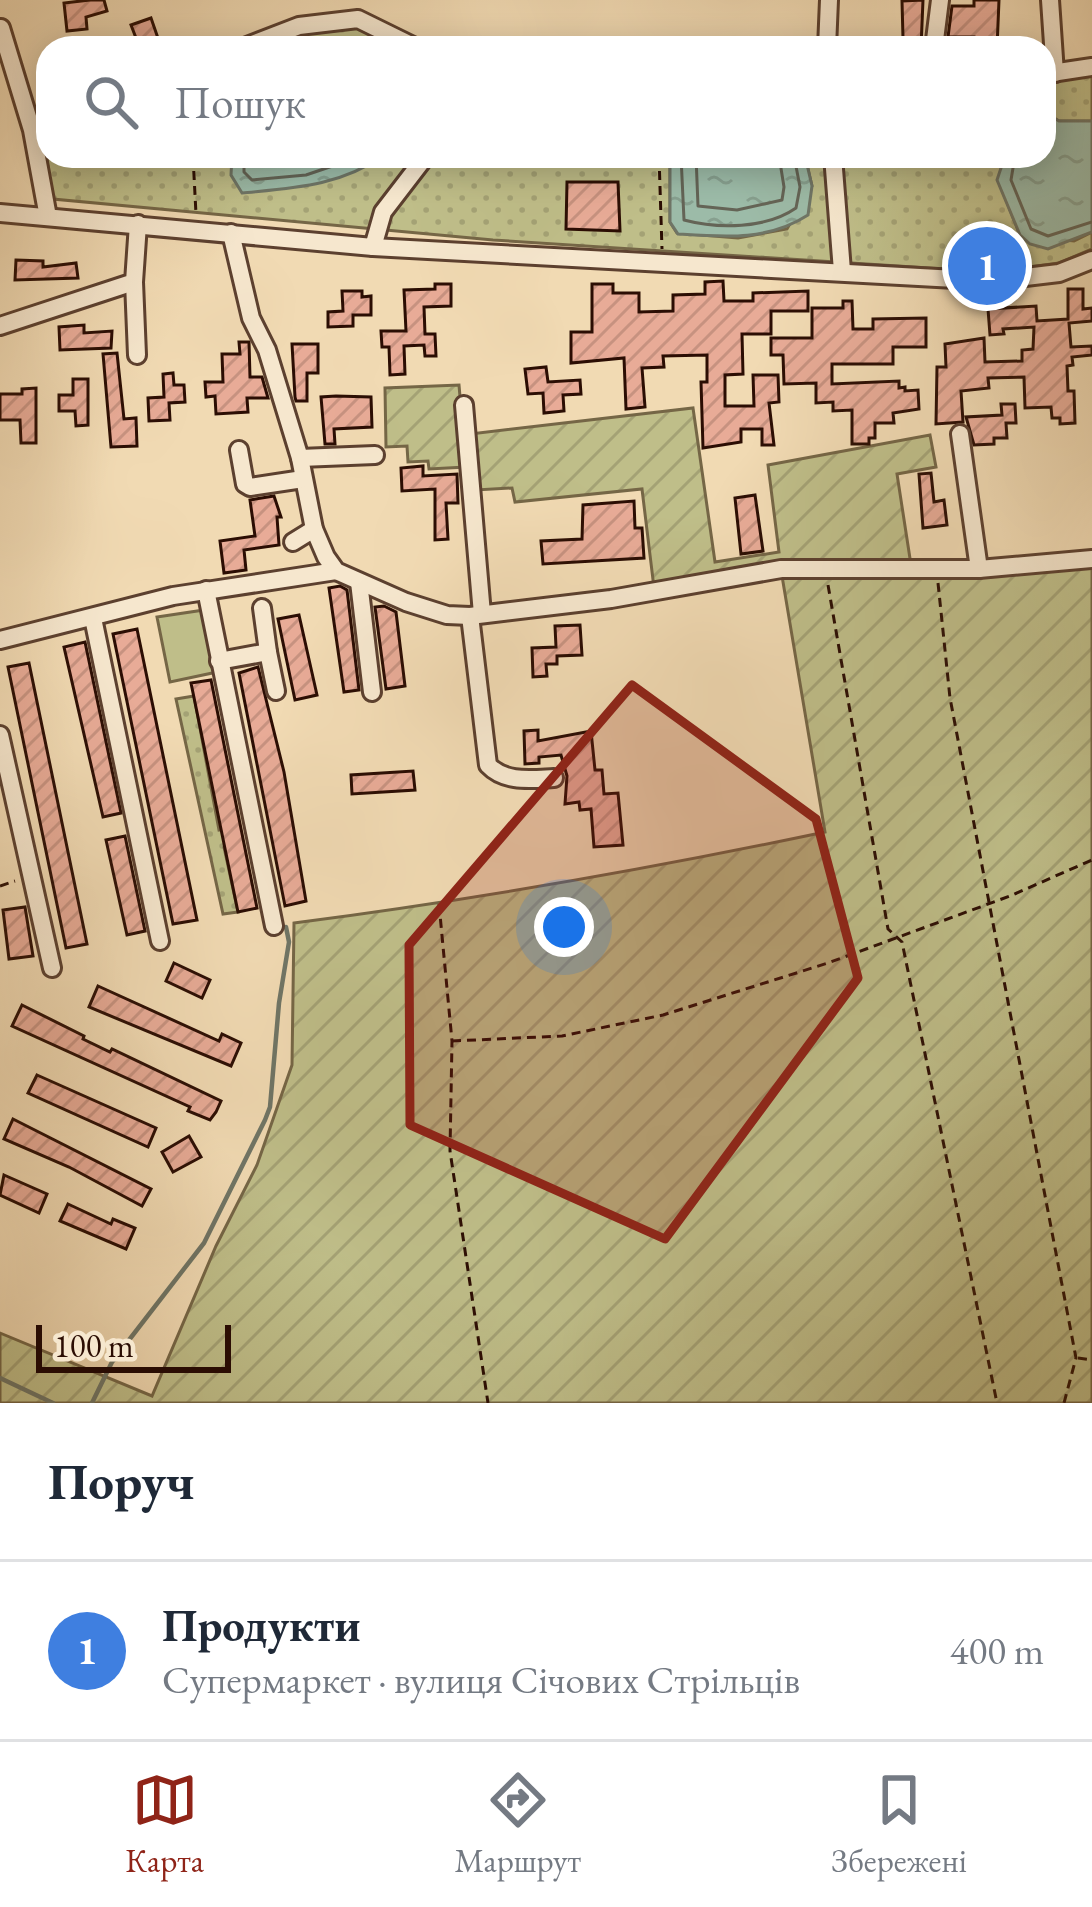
<!DOCTYPE html>
<html lang="uk">
<meta charset="utf-8">
<style>
body{margin:0;font-family:"EB Garamond",serif;background:#f2f2f3;color:#1f2937}
.scale{position:absolute;left:36px;bottom:30px;width:195px;box-sizing:border-box;padding-left:12px;border:6px solid #2b0d03;border-top:0;font-size:33px;line-height:42px;white-space:nowrap;color:#2b0d03;-webkit-text-stroke:9px #f6e7ce;paint-order:stroke}
.you{position:absolute;left:564px;top:927px;width:42px;height:42px;margin:-30px;border:9px solid #fff;border-radius:50%;background:#1a73e8;box-shadow:0 0 0 18px #1a73e833}
.badge{display:grid;place-items:center;width:78px;height:78px;border-radius:50%;background:#8f2418;color:#fff;font-size:39px;font-weight:700}
.pin{position:absolute;translate:-50% -50%;border:6px solid #fff;box-shadow:0 3px 12px #0006}
.list{margin:0;padding:0;list-style:none}
h2{display:flex;justify-content:space-between;align-items:center;height:156px;margin:0;padding:0 48px;font-size:51px}
h2 small{font-size:39px;font-weight:400;color:#747a83}
.list li{display:grid;grid-template-columns:78px 1fr auto;gap:36px;align-items:center;box-sizing:border-box;height:180px;padding:0 48px;border-top:3px solid #e0e1e3}
.list b{display:block;font-size:45px;white-space:nowrap}
.list p{margin:0;font-size:39px;white-space:nowrap;color:#747a83}
.list em{font-size:39px;font-style:normal;color:#747a83}
.icon{flex:none;width:66px;height:66px;fill:none;stroke:currentColor;stroke-width:2;stroke-linecap:round;stroke-linejoin:round}
.map{position:relative;flex:none;width:1092px;height:1403px;overflow:hidden}
.search{position:absolute;background:#fff;box-shadow:0 6px 30px #0003;left:36px;right:36px;top:36px;height:132px;display:flex;align-items:center;gap:30px;box-sizing:border-box;padding:0 42px;border-radius:36px;color:#747a83;font-size:45px}
.sheet{height:336px;background:#fff}
nav{display:flex;justify-content:space-around;align-items:center;box-sizing:border-box;height:168px;border-top:3px solid #e0e1e3;background:#fff;font-size:33px;color:#747a83}
nav a{display:grid;justify-items:center;gap:6px}
nav .on{color:#8f2418}
.map>svg:first-child{display:block}
.grass{fill:url(#grass-dots);stroke:#756646;stroke-width:3}
.park{fill:#bfbe89;stroke:#756646;stroke-width:3}
.garden{fill:url(#garden-furrows);stroke:#756646;stroke-width:3}
.water{fill:url(#water-ripples);stroke:#6f7566;stroke-width:3}
.lines{fill:none;stroke-linecap:round;stroke-linejoin:round}
.shore{stroke:#646456;stroke-width:3}
.stream{stroke:#6f7566;stroke-width:4.5}
.building{fill:url(#building-hatch);stroke:#2b0d03;stroke-width:3}
.minor-casing{stroke:#5c402f;stroke-width:22}
.path{stroke:#2b0d03;stroke-width:3;stroke-dasharray:9 6;stroke-linecap:butt}
.minor{stroke:#f6e7ce;stroke-width:16}
.marked{fill:#8f2418;fill-opacity:0.2;stroke:#8f2418;stroke-width:9;stroke-linejoin:round}
</style>
<div class="map">
<svg width="1092" height="1403" viewBox="0 0 1092 1403">
<defs>
<pattern id="grass-dots" width="8" height="8" patternUnits="userSpaceOnUse" patternTransform="scale(3)"><rect width="8" height="8" fill="#bfbe89"/><path d="M2 2h.1M6 6h.1" fill="none" stroke="#a4a275" stroke-width="1.8" stroke-linecap="round"/></pattern>
<pattern id="garden-furrows" width="10" height="10" patternUnits="userSpaceOnUse" patternTransform="scale(3)"><rect width="10" height="10" fill="#bfbe89"/><path d="M-1 1l2-2M0 10L10 0M9 11l2-2" fill="none" stroke="#a4a275"/></pattern>
<pattern id="water-ripples" width="26" height="14" patternUnits="userSpaceOnUse" patternTransform="scale(3)"><rect width="26" height="14" fill="#9cbba8"/><path d="M2 4q2-2 4 0t4 0M15 11q2-2 4 0t4 0" fill="none" stroke="#87a08f"/></pattern>
<pattern id="building-hatch" width="6" height="6" patternUnits="userSpaceOnUse" patternTransform="scale(3)"><rect width="6" height="6" fill="#e8ab97"/><path d="M-1 1l2-2M0 6l6-6M5 7l2-2" fill="none" stroke="#c79280"/></pattern>
</defs>
<rect width="100%" height="100%" fill="#f1dab3"/>
<filter id="stains"><feTurbulence type="fractalNoise" baseFrequency=".00167" numOctaves="4"/><feColorMatrix values="0 0 0 0 .2 0 0 0 0 .09 0 0 0 0 .02 0 0 0 .5 -.17"/></filter>
<radialGradient id="worn" r=".72"><stop offset=".6" stop-color="#630" stop-opacity="0"/><stop offset="1" stop-color="#630" stop-opacity=".3"/></radialGradient>
<g class="grass">
<polygon points="358,26 407,48 265,48 309,30"/>
<polygon points="1092,73 1092,121 1059,121 1044,112 1044,80"/>
<polygon points="48,137 48,156 670,156 670,222 677,233 738,238 787,229 812,186 805,156 1005,156 998,180 1020,235 1074,241 1092,232 1092,249 1059,263 991,272 493,240 53,199 44,142"/>
<polygon points="194,696 219,830 231,828 224,847 238,912 223,914 176,699"/>
</g>
<polygon class="park" points="204,610 217,672 170,682 157,617"/>
<g class="garden">
<polygon points="459,385 466,467 429,469 428,461 408,462 407,446 386,447 385,388"/>
<polygon points="693,408 715,562 779,552 768,465 930,435 936,467 897,474 911,565 654,588 642,489 515,502 512,488 476,490 470,434"/>
<path d="M1092,565V1403H0V1333L152,1396L216,1246L257,1165L292,1065L294,923C472,900 649,869 825,832L782,576Z"/>
</g>
<g class="water">
<polygon points="1044,112 1059,121 1092,121 1092,232 1048,249 1030,244 1020,235 997,180 1005,156 1044,156"/>
<path d="M232,156H382C341,186 292,188 242,193L231,175Z"/>
<path d="M670,156H805L812,186L808,215C768,241 724,237 678,234L670,222Z"/>
</g>
<g class="lines">
<g class="shore">
<polyline points="244,156 244,172 252,180 306,175 362,156"/>
<path d="M681,156L684,220C718,229 766,229 796,208L800,187L794,156"/>
<polyline points="696,156 698,206 737,210 782,200 784,187 779,156"/>
<polyline points="1015,156 1011,180 1031,229 1048,236 1092,222"/>
</g>
<g class="stream">
<polyline points="0,1378 53,1403"/>
<polyline points="92,1403 112,1362 204,1243 265,1120 270,1107 279,1003 289,942 286,927"/>
</g>
</g>
<g class="building">
<polygon points="90,0 104,0 107,11 86,17 87,29 67,31 64,3"/>
<polygon points="923,0 921,48 911,48 911,38 903,38 902,1"/>
<polygon points="974,0 999,0 997,48 985,48 985,40 974,40 974,37 948,37 952,6 974,6"/>
<polygon points="151,18 160,44 148,48 111,48 111,41 136,38 131,25"/>
<polygon points="567,182 618,182 620,231 566,229"/>
<polygon points="16,260 43,261 43,267 76,263 78,278 15,280"/>
<polygon points="723,281 724,301 753,301 753,293 808,291 808,311 771,311 771,334 742,334 743,374 725,375 725,406 754,406 753,375 778,375 779,402 769,403 774,445 762,445 762,429 741,429 741,442 703,448 701,382 707,382 707,355 663,356 664,367 642,368 645,407 626,409 624,358 571,363 571,332 592,332 592,284 613,284 613,293 639,293 639,312 673,311 673,295 705,294 705,282"/>
<polygon points="435,284 451,284 451,306 424,307 425,334 435,334 436,356 425,356 424,345 404,346 405,374 390,375 389,347 382,347 381,331 406,331 404,290 435,289"/>
<polygon points="1068,289 1083,289 1083,309 1092,308 1092,321 1069,323 1071,347 1092,346 1092,355 1072,357 1073,365 1067,366 1068,391 1074,391 1075,423 1060,424 1060,418 1052,418 1051,407 1025,408 1024,377 988,378 989,388 961,391 963,422 936,424 937,367 946,367 945,344 984,338 985,362 1022,361 1022,350 1033,349 1034,327 1003,329 1004,334 990,335 988,309 1036,306 1037,321 1068,319"/>
<polygon points="342,291 362,291 362,297 371,296 371,315 353,315 353,326 328,327 328,312 343,311"/>
<polygon points="843,301 852,301 853,329 873,329 873,319 926,318 926,347 893,347 893,364 832,364 832,384 899,381 899,388 905,387 905,391 918,390 919,409 893,413 894,423 875,423 875,438 869,438 869,444 852,444 852,410 833,411 833,402 816,403 816,383 784,384 783,355 771,355 771,338 812,338 812,308 843,308"/>
<polygon points="84,325 84,333 112,331 111,348 60,350 59,327"/>
<polygon points="239,342 249,342 250,377 262,377 268,398 247,398 248,412 216,414 215,396 206,397 205,382 223,382 222,354 240,354"/>
<polygon points="292,344 318,344 318,373 307,373 307,401 296,401 295,397"/>
<polygon points="117,353 124,419 136,418 137,446 111,447 103,354"/>
<polygon points="546,367 548,382 580,380 581,394 563,395 564,411 544,413 543,393 528,394 525,369"/>
<polygon points="173,373 174,385 184,385 185,402 169,403 170,420 149,421 148,398 164,397 163,374"/>
<polygon points="73,379 88,379 88,425 76,426 75,411 59,411 59,395 73,395"/>
<polygon points="36,388 36,443 21,443 20,420 0,420 0,394 22,394 22,389"/>
<polygon points="336,396 371,397 372,427 334,429 335,444 325,444 321,397"/>
<polygon points="1001,404 1015,404 1016,423 1006,423 1007,438 994,438 994,444 974,445 966,417 1002,415"/>
<polygon points="423,466 423,476 457,474 458,503 446,503 448,539 435,540 435,489 402,491 401,468"/>
<polygon points="931,473 934,502 944,500 947,525 923,528 919,474"/>
<polygon points="755,495 763,551 741,554 735,498"/>
<polygon points="274,496 281,517 277,517 279,545 244,550 246,570 224,573 220,541 255,536 250,500"/>
<polygon points="634,501 635,528 642,528 644,558 543,564 541,541 582,539 583,505"/>
<polygon points="340,586 347,590 359,690 344,692 329,588"/>
<polygon points="384,606 396,612 405,686 386,689 375,607"/>
<polygon points="299,615 317,695 295,700 278,619"/>
<polygon points="580,625 582,655 557,656 557,664 546,664 547,676 533,677 532,648 556,647 555,626"/>
<polygon points="137,629 197,920 173,924 113,634"/>
<polygon points="85,642 121,813 103,817 64,647"/>
<polygon points="29,663 87,944 66,948 8,667"/>
<polygon points="258,667 284,772 306,901 285,906 239,673"/>
<polygon points="211,680 257,908 238,912 191,683"/>
<polygon points="538,730 538,741 591,731 595,770 602,770 604,794 618,793 623,845 594,847 591,809 580,810 579,802 565,804 567,776 561,755 539,757 539,763 525,764 524,731"/>
<polygon points="413,771 415,790 352,794 351,775"/>
<polygon points="125,836 145,931 127,935 106,840"/>
<polygon points="25,907 33,956 9,959 3,910"/>
<polygon points="174,963 210,980 202,998 166,981"/>
<polygon points="98,986 219,1041 222,1034 241,1043 231,1066 89,1007"/>
<polygon points="22,1005 84,1036 83,1039 110,1052 112,1049 221,1101 216,1112 210,1120 188,1111 190,1107 12,1026"/>
<polygon points="37,1075 156,1128 148,1147 28,1093"/>
<polygon points="13,1119 151,1189 142,1206 69,1167 4,1139"/>
<polygon points="189,1136 201,1157 173,1172 162,1152"/>
<polygon points="4,1175 47,1194 39,1213 0,1195"/>
<polygon points="68,1204 111,1224 113,1219 135,1228 126,1249 60,1221"/>
</g>
<g class="lines">
<g class="minor-casing">
<g id="minor">
<polyline points="1050,0 1055,73"/>
<polyline points="1,28 32,130 48,217"/>
<polyline points="242,48 299,26 358,19 417,48"/>
<polyline points="827,48 829,0"/>
<polyline points="934,48 940,0"/>
<polyline points="1045,74 1092,67"/>
<polyline points="833,156 842,271"/>
<polyline points="0,213 373,247 992,281 1059,273 1092,260"/>
<polyline points="231,233 251,318 267,350 300,458 314,529 326,557 336,571 406,602 447,615 470,616 611,599 781,569 979,569 1092,559"/>
<polyline points="373,247 383,212 426,156"/>
<polyline points="134,282 137,355"/>
<polyline points="0,326 134,282 138,224"/>
<polyline points="464,405 482,614"/>
<polyline points="960,434 979,569"/>
<polyline points="239,450 245,484 250,487 303,479"/>
<polyline points="300,458 375,455"/>
<polyline points="293,542 314,529"/>
<polyline points="359,582 372,692"/>
<polyline points="206,590 274,926"/>
<path d="M470,616L488,765C505,783 531,779 554,778"/>
<polyline points="93,618 160,941"/>
<polyline points="0,640 173,596 336,571"/>
<polyline points="268,652 276,691"/>
<polyline points="219,661 268,652 262,608"/>
<polyline points="0,735 52,968"/>
</g>
</g>
<g class="path">
<polyline points="193,156 196,214"/>
<polyline points="659,156 662,249"/>
<polyline points="938,583 950,698 1076,1358 1064,1403"/>
<polyline points="828,585 888,929 902,942 997,1403"/>
<polyline points="0,886 15,881"/>
<polyline points="439,904 452,1041 450,1151 488,1403"/>
<polyline points="452,1041 562,1036 663,1015 828,963 1010,896 1092,860"/>
<polyline points="1078,1358 1092,1360"/>
</g>
<use href="#minor" class="minor"/>
</g>
<path class="marked" d="M632,685L816,819L858,978L665,1239L410,1125L409,945Z"/>
<rect width="100%" height="100%" filter="url(#stains)"/>
<rect width="100%" height="100%" fill="url(#worn)"/>
</svg>
<div class="scale">100 m</div>
<div class="you"></div>
<div class="pin badge" style="left:987px;top:266px;background:#3f7fe0">1</div>
<div class="search"><svg class="icon" aria-label="search" viewBox="0 0 24 24"><circle cx="10" cy="10" r="6"/><path d="M15 15l6 6"/></svg>Пошук</div>
</div>
<section class="sheet">
<h2>Поруч<small></small></h2>
<ul class="list">
<li><span class="badge" style="background:#3f7fe0">1</span><div><b>Продукти</b><p>Супермаркет · вулиця Січових Стрільців</p></div><em>400 m</em></li>
</ul>
</section>
<nav>
<a class="on"><svg class="icon" aria-label="map" viewBox="0 0 24 24"><path d="M3 6l6-2 6 2 6-2v14l-6 2-6-2-6 2zM9 4v14M15 6v14"/></svg>Карта</a>
<a><svg class="icon" aria-label="directions" viewBox="0 0 24 24"><path d="M12 3l9 9-9 9-9-9zM9 14v-3h6M13 9l2 2-2 2"/></svg>Маршрут</a>
<a><svg class="icon" aria-label="saved" viewBox="0 0 24 24"><path d="M7 4h10v16l-5-4-5 4z"/></svg>Збережені</a>
</nav>
